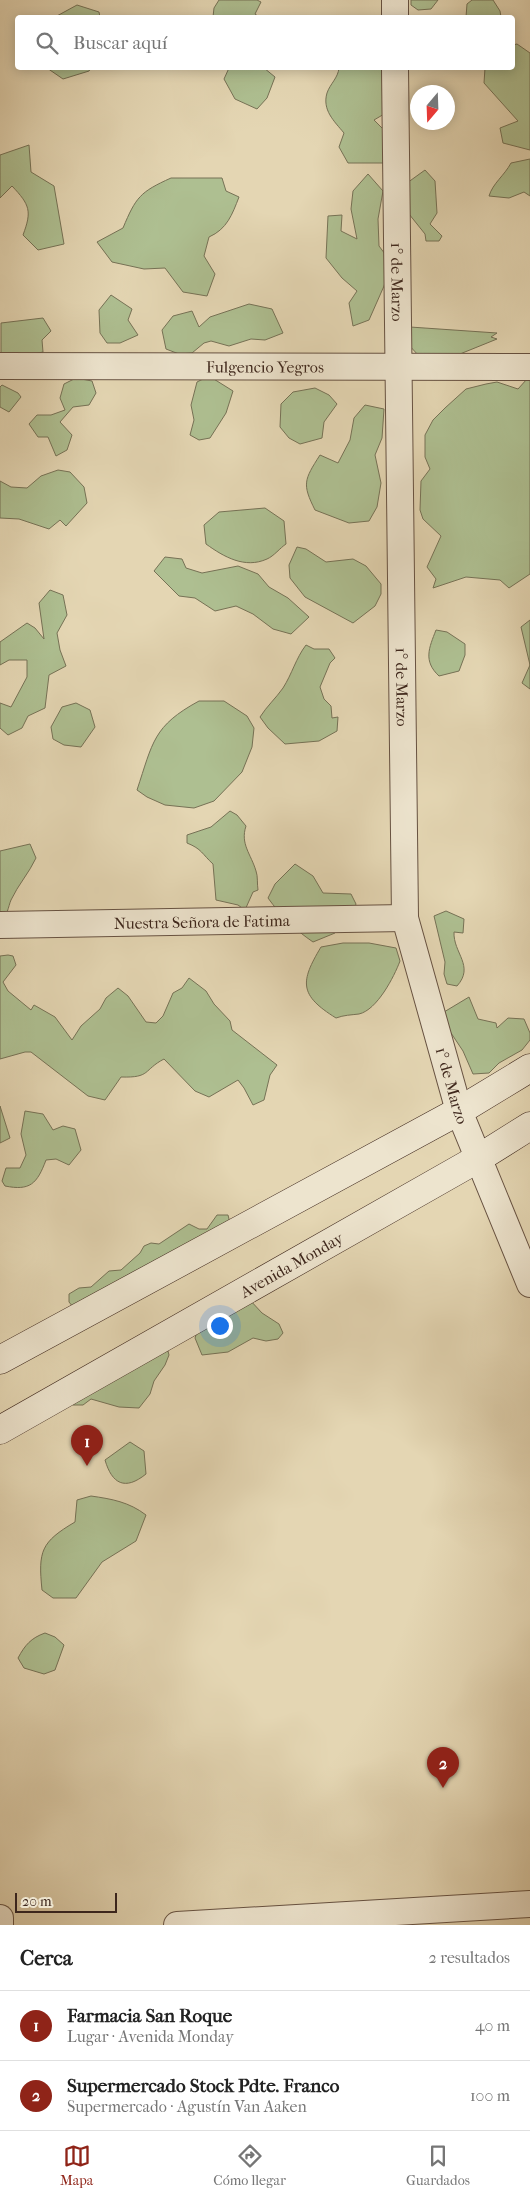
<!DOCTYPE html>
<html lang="es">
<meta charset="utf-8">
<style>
body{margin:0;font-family:"IM FELL French Canon",serif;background:#f6f6f6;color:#222}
.compass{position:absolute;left:410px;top:85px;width:45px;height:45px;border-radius:50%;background:#fff;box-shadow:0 2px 12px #0003;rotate:199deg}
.scale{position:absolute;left:15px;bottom:12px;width:102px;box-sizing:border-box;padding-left:5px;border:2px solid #3d261c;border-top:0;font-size:14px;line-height:18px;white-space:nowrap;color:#3d261c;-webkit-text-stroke:4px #ede4ce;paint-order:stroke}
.you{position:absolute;left:219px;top:1325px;width:18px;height:18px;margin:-12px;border:4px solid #fff;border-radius:50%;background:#1a73e8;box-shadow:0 0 0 8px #1a73e833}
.badge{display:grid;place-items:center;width:32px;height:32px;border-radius:50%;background:#8f2418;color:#fff;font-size:16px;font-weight:700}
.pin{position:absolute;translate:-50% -41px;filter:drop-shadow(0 1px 2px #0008)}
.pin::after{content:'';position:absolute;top:26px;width:18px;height:15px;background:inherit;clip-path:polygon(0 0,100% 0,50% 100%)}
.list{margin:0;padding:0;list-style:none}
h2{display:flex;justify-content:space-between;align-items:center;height:65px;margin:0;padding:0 20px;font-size:21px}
h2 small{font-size:16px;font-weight:400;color:#767676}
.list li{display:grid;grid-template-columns:32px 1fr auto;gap:15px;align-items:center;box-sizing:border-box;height:70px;padding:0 20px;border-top:1px solid #e0e0e0}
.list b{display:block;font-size:19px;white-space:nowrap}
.list p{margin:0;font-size:16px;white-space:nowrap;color:#767676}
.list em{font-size:16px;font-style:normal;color:#767676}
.icon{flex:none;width:28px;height:28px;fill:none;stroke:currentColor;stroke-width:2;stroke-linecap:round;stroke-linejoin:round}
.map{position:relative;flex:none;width:530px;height:1925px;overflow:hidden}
.search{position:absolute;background:#fff;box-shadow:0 2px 12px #0003;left:15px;right:15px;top:15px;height:55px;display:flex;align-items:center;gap:12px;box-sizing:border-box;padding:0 18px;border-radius:5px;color:#767676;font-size:19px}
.sheet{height:205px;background:#fff}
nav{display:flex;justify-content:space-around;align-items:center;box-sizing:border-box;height:70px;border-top:1px solid #e0e0e0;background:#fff;font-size:14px;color:#767676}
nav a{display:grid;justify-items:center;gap:2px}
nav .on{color:#8f2418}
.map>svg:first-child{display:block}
.green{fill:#aebf91;stroke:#767256}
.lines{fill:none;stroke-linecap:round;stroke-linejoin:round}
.street-casing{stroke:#675242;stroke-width:28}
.secondary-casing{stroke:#3d261c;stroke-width:29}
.street{stroke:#ede4ce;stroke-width:26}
.secondary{stroke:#ede4ce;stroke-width:28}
.labels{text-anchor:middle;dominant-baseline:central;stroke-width:4;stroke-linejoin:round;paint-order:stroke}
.street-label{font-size:16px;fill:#3d261c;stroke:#ede4ce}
</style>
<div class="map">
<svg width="530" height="1925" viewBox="0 0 530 1925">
<rect width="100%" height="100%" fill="#e4d6b3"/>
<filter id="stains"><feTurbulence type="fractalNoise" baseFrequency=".004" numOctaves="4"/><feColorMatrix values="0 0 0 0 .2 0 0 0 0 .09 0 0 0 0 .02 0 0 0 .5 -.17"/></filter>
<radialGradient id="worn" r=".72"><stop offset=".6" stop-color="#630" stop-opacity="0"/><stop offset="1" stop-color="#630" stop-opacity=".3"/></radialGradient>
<g class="green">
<polygon points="219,0 257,0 261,2 255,14 259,17 213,17 214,8"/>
<polygon points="411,0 438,0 431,9 418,10 411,5"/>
<polygon points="472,0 493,0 500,11 501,17 466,17 467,4"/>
<polygon points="77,5 99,12 100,17 55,17"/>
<polygon points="517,44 530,53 530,150 503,143 500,128 518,121 484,83 485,68 512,68 513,45"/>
<polygon points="47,68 91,68 89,71 63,79"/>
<polygon points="229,68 264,68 275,77 267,98 257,109 235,99 224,79"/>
<path d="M339,68H388L396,107L374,120L388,134L384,163H348L339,147L344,133C334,121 322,110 327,93C330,84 338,78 339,68Z"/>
<path d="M29,145L31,172L54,186L64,244L38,250L23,235C32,211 30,205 12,186L0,198V155Z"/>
<path d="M530,159V196L524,192L509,198L489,196C493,183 504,176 511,163Z"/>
<polygon points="425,170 435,181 437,213 430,224 442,236 439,241 426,241 425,234 405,209 407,183"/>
<polygon points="368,174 383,191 378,219 379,246 391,262 384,286 369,320 353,326 349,303 357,291 342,278 326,258 328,216 342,215 341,231 357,239 351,209 353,191"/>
<path d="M171,178H222L226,191L239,197C232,215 227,229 209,237L204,256L215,274L207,296L183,292L165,268L144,269L112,262L97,242L123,228C136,197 140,192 171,178Z"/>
<polygon points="111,295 132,309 128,320 138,335 120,343 107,343 100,333 99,310"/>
<polygon points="249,304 272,309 283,333 265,340 251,339 229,346 211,341 204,343 192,353 179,354 166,349 162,330 173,316 192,311 199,327 210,317"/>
<polygon points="43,318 51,331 42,340 43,352 23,356 1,354 1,323"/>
<polygon points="410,327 497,333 491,337 497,339 455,356 420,357 406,342"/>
<polygon points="209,376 233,391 226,413 210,438 199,440 190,435 194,420 191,405 197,382"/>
<polygon points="76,378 92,381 96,393 89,405 73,407 60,422 72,435 67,450 56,456 48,437 38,437 29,424 37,415 51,415 65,410 60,398 64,384"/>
<polygon points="527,379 530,380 530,574 509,588 500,580 466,577 433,588 436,579 427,567 441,536 423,519 420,510 421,481 430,469 425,457 425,435 433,420 445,408 466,389 486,384 497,382 518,389"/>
<polygon points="2,385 18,393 21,397 9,412 0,407 0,387"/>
<polygon points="315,388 329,395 337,404 324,422 322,438 300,444 289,438 280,427 281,404 293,392"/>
<path d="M365,405L384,409L382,438L375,455L381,483L377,507L369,521L349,523L315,510C302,484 304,480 320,455L338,463L350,440L354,418Z"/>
<polygon points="58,470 70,472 84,487 87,503 66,526 60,520 49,529 19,519 0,518 0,481 11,487 27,488 41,476"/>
<path d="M265,508L284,521L286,544C280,548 274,556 267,559C245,569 224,557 206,544L204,525L219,512Z"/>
<polygon points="297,547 306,549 326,562 353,559 366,566 381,584 381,594 375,606 353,623 305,597 290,578 289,565"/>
<polygon points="165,557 182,559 186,568 202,573 238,566 258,574 269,587 288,598 309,617 291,634 273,629 253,614 236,606 215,611 195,598 179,596 154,571"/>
<polygon points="50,590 63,595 67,615 57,633 60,650 66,666 49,675 45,708 28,716 22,728 8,735 0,728 0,703 11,707 27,677 27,660 9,660 0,665 0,642 27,623 35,628 44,639 39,603"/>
<polygon points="530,620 530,689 522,683 530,665 521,627"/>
<path d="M436,630L447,632L465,644V655L459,671L439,676C423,661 429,648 436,630Z"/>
<path d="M306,645L314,649H329L335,658L330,663L320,687L324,699L331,706L332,718L338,717L337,731L319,741L285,744L268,728L260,717C267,706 276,698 283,688C292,674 296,658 306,645Z"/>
<path d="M199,701H224L247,716L254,728L252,747L242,772L214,801L194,808L165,805L147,797L137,790C153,742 153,726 199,701Z"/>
<polygon points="76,703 90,710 95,727 81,747 64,745 53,739 51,727 62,707"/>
<path d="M230,811L237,815L246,826C240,844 251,854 256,871C258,876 257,884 258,890L253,892L245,910L238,905L216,900L213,864C202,854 202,849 187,843V835L211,827Z"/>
<path d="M30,844L36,858C29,873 18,885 11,900C8,907 8,916 0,920V851Z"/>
<path d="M295,864L313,876L323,893L351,894L356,904L352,915L341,920L335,933L313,942C294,929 281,916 268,898L275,884Z"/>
<path d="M446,911L464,919L463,933L454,932C453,953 475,966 457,986L447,984L444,974L445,962L434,916Z"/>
<path d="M343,943H369L396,948L400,961C394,977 377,1010 359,1014C351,1015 344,1015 336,1018C299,995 300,982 321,947Z"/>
<path d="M8,955L13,956L16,965L3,982L8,991L31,1010L34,1005L55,1017L72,1040L81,1026L100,1009L106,998L118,988L128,996L146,1022L156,1023L163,1016L173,993L182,988L189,978L206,991L214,1004L230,1021L232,1030L277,1065L270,1075L264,1100L253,1105L244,1088L238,1080L209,1097L195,1091L164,1059C143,1070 151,1078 121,1077L105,1100L88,1096L31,1052H25L0,1059V956Z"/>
<polygon points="469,997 478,1019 496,1023 497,1028 508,1018 524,1019 530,1033 530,1040 522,1050 499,1063 489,1073 473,1074 463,1051 439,1015"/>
<polygon points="0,1106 10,1138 0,1143"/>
<path d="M25,1111L43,1114L53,1130L63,1126L75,1129L81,1150L69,1165L56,1159L46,1160C37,1184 30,1191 5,1186L2,1181L6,1168H20L26,1155L21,1134Z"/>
<polygon points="217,1215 228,1215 231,1227 77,1312 69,1302 69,1294 79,1288 91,1287 109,1271 121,1270 140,1253 144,1246 151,1243 159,1244 189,1224 199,1229 207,1229"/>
<polygon points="249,1299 262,1313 279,1324 283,1333 278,1339 266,1341 253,1338 228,1352 202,1355 195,1338 201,1321"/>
<polygon points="152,1345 168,1351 169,1355 165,1365 154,1381 150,1394 139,1408 119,1407 91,1399 83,1405 73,1405 70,1401"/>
<path d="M130,1442L144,1451L146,1474C125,1491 112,1484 105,1460Z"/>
<path d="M91,1496C112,1499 129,1502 146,1515L136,1541L102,1562L76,1598H53L42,1590C38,1551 41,1542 75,1522L77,1500Z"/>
<path d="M45,1633L55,1637L64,1645L55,1670L44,1674L24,1668L18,1658C25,1645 31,1638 45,1633Z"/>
</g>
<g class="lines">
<g class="street-casing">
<g id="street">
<polyline points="395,0 395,18"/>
<path id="s1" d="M395,68L405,918L459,1111L530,1284"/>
<path id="s2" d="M0,366L530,367"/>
<path id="s3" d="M0,925L405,918"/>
<polyline points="0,1918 0,1925"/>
<polyline points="177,1925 530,1904"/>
</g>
</g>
<g class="secondary-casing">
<g id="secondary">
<polyline points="0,1360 459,1111 530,1068"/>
<path id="s4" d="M0,1430L479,1158L530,1126"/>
</g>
</g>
<use href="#street" class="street"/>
<use href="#secondary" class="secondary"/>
</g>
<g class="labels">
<g class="street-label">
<text stroke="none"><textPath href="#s1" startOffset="214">1° de Marzo</textPath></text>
<text stroke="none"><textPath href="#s2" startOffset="265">Fulgencio Yegros</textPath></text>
<text stroke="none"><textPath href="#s1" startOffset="619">1° de Marzo</textPath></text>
<text stroke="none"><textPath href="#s3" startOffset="202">Nuestra Señora de Fatima</textPath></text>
<text stroke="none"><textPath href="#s1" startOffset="1024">1° de Marzo</textPath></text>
<text stroke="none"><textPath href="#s4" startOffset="335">Avenida Monday</textPath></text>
</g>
</g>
<rect width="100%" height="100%" filter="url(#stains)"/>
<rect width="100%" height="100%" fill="url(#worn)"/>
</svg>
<svg class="compass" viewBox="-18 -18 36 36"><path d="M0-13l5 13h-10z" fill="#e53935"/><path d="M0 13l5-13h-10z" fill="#767676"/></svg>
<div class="scale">20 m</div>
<div class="you"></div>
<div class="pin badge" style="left:87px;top:1466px">1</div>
<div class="pin badge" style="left:443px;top:1788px">2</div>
<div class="search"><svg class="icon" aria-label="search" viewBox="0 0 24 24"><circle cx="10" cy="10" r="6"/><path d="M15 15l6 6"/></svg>Buscar aquí</div>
</div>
<section class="sheet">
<h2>Cerca<small>2 resultados</small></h2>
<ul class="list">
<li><span class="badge">1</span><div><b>Farmacia San Roque</b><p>Lugar · Avenida Monday</p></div><em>40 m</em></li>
<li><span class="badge">2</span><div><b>Supermercado Stock Pdte. Franco</b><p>Supermercado · Agustín Van Aaken</p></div><em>100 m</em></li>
</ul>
</section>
<nav>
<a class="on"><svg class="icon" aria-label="map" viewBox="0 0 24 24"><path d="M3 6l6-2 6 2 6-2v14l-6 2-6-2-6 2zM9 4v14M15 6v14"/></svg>Mapa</a>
<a><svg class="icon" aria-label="directions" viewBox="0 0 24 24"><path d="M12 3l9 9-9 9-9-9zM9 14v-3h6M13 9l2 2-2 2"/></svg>Cómo llegar</a>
<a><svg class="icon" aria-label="saved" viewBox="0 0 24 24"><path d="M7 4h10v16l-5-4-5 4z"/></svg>Guardados</a>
</nav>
